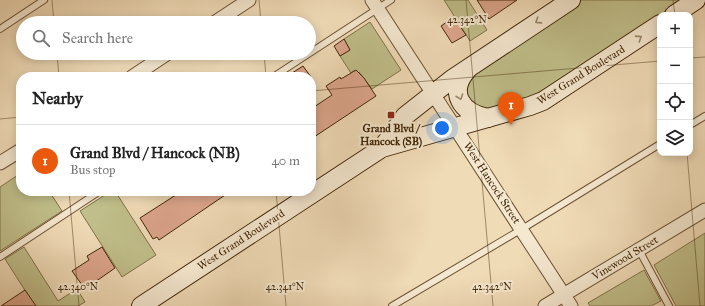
<!DOCTYPE html>
<meta charset="utf-8">
<style>
body{margin:0;font-family:"IM FELL Great Primer",serif;background:#f6f6f6;color:#222}
.controls{position:absolute;right:12px;top:12px;display:grid;overflow:hidden;border-radius:8px;box-shadow:0 2px 10px #0003}
.controls button{width:36px;height:36px;display:grid;place-items:center;padding:0;border:0;border-bottom:1px solid #e0e0e0;background:#fff;color:#222;font:20px sans-serif}
.you{position:absolute;left:442px;top:128px;width:14px;height:14px;margin:-10px;border:3px solid #fff;border-radius:50%;background:#1a73e8;box-shadow:0 0 0 6px #1a73e833}
.badge{display:grid;place-items:center;width:26px;height:26px;border-radius:50%;background:#ea580c;color:#fff;font-size:13px;font-weight:700}
.pin{position:absolute;translate:-50% -33px;filter:drop-shadow(0 1px 2px #0008)}
.pin::after{content:'';position:absolute;top:21px;width:14px;height:12px;background:inherit;clip-path:polygon(0 0,100% 0,50% 100%)}
.list{margin:0;padding:0;list-style:none}
h2{display:flex;justify-content:space-between;align-items:center;height:52px;margin:0;padding:0 16px;font-size:17px}
h2 small{font-size:13px;font-weight:400;color:#767676}
.list li{display:grid;grid-template-columns:26px 1fr auto;gap:12px;align-items:center;box-sizing:border-box;height:72px;padding:0 16px;border-top:1px solid #e0e0e0}
.list b{display:block;font-size:15px;white-space:nowrap}
.list p{margin:0;font-size:13px;white-space:nowrap;color:#767676}
.list em{font-size:13px;font-style:normal;color:#767676}
.icon{flex:none;width:22px;height:22px;fill:none;stroke:currentColor;stroke-width:2;stroke-linecap:round;stroke-linejoin:round}
.map{position:relative;flex:none;width:705px;height:306px;overflow:hidden}
.search{position:absolute;background:#fff;box-shadow:0 2px 10px #0003;left:16px;top:16px;width:300px;height:44px;display:flex;align-items:center;gap:10px;box-sizing:border-box;padding:0 14px;border-radius:22px;color:#767676;font-size:15px}
.panel{position:absolute;background:#fff;box-shadow:0 2px 10px #0003;left:16px;top:72px;width:300px;height:124px;border-radius:16px}
.map>svg:first-child{display:block}
.green{fill:#c0be8a;stroke:#807248}
.building{fill:#dda68d;stroke:#412607}
.lines{fill:none;stroke-linecap:round;stroke-linejoin:round}
.lane-casing{stroke:#6d5333;stroke-width:8}
.street-casing{stroke:#6d5333;stroke-width:15}
.secondary-casing{stroke:#412607;stroke-width:20}
.lane{stroke:#f5e8d0;stroke-width:6}
.street{stroke:#f5e8d0;stroke-width:13}
.secondary{stroke:#f5e8d0;stroke-width:18}
.oneway{stroke:#9b876c}
.ticks{fill:none;stroke:#412607;stroke-width:1;stroke-opacity:0.45}
.poi-dot{fill:#8f2418;stroke:#f5e8d0;stroke-width:1.5}
.labels{text-anchor:middle;dominant-baseline:central;stroke-width:4;stroke-linejoin:round;paint-order:stroke}
.street-label{font-size:11px;fill:#412607;stroke:#f5e8d0}
.poi-label{font-size:11px;font-weight:bold;fill:#412607;stroke:#f5e8d0}
.ticks-label{font-size:10px;text-anchor:middle;fill:#412607;stroke:#f5e8d0;stroke-width:4;stroke-linejoin:round;paint-order:stroke}
</style>
<div class="map">
<svg width="705" height="306" viewBox="0 0 705 306">
<rect width="100%" height="100%" fill="#f0dbb7"/>
<filter id="stains"><feTurbulence type="fractalNoise" baseFrequency=".005" numOctaves="4"/><feColorMatrix values="0 0 0 0 .2 0 0 0 0 .09 0 0 0 0 .02 0 0 0 .5 -.17"/></filter>
<radialGradient id="worn" r=".72"><stop offset=".6" stop-color="#630" stop-opacity="0"/><stop offset="1" stop-color="#630" stop-opacity=".3"/></radialGradient>
<g class="green">
<polygon points="444,0 468,0 487,30 470,41"/>
<polygon points="579,0 683,0 563,79 519,103 479,111 464,93 465,78"/>
<polygon points="370,22 401,70 372,89 359,72 358,73 355,70 351,73 340,56 350,50 344,39"/>
<polygon points="21,173 21,191 49,191 62,211 0,251 0,187"/>
<polygon points="111,191 115,191 156,255 122,277 80,211"/>
<polygon points="705,233 705,306 676,306 654,265"/>
<polygon points="24,247 58,301 77,289 85,302 78,306 35,306 5,259"/>
<polygon points="644,270 661,301 651,306 590,306 588,303"/>
</g>
<g class="building">
<polygon points="477,0 517,0 489,19"/>
<polygon points="454,17 466,35 452,43 441,26"/>
<polygon points="344,39 350,50 340,56 334,46"/>
<polygon points="303,66 311,77 286,77"/>
<polygon points="356,70 364,78 376,96 311,139 311,109 332,95 326,86 340,77 341,79"/>
<polygon points="182,191 231,191 159,240 157,237 153,239 140,218"/>
<polygon points="102,247 115,268 85,289 72,271 89,260 87,256"/>
<polygon points="25,290 36,306 1,306"/>
</g>
<g class="lines">
<g class="lane-casing">
<g id="lane">
<polyline points="0,29 44,0"/>
<polyline points="273,77 391,0"/>
<polyline points="690,125 705,116"/>
<polyline points="639,250 669,306"/>
<polyline points="0,257 100,191"/>
<polyline points="392,306 522,229 660,144"/>
</g>
</g>
<g class="street-casing">
<g id="street">
<polyline points="372,0 571,306"/>
<polyline points="214,23 249,0"/>
<polyline points="132,77 168,53"/>
<polyline points="0,163 21,150"/>
<polyline points="545,306 705,210"/>
</g>
</g>
<g class="secondary-casing">
<g id="secondary">
<polyline points="674,15 696,0"/>
<path d="M468,69C447,92 461,113 488,118"/>
<polyline points="382,148 405,116 452,79 571,0"/>
<polyline points="141,306 382,148 530,106 543,101 660,24"/>
</g>
</g>
<use href="#lane" class="lane"/>
<use href="#street" class="street"/>
<use href="#secondary" class="secondary"/>
</g>
<defs><path id="oneway-chevron" d="M-2-3.5L2.5 0L-2 3.5" fill="none" stroke-width="1.6" stroke-linecap="round" stroke-linejoin="round"/></defs>
<g class="oneway">
<use href="#oneway-chevron" transform="translate(538 21) rotate(147)"/>
<use href="#oneway-chevron" transform="translate(639 38) rotate(-33)"/>
<use href="#oneway-chevron" transform="translate(460 97) rotate(71)"/>
</g>
<path class="ticks" d="M52,0L54,23M259,0L261,23M466,0L493,306M673,0L675,15M57,53L59,77M264,53L266,77M690,58L705,57M311,91L660,61M0,119L21,117M687,153L700,306M69,191L79,306M276,191L286,306"/>
<rect class="poi-dot" x="387" y="111" width="8" height="8" rx="2"/>
<g class="labels">
<g class="street-label">
<text transform="translate(581 75) rotate(-32)">West Grand Boulevard</text>
<text transform="translate(492 183) rotate(57)">West Hancock Street</text>
<text transform="translate(241 240) rotate(-33)">West Grand Boulevard</text>
<text transform="translate(625 258) rotate(-31)">Vinewood Street</text>
</g>
<g class="poi-label">
<text x="391" y="128">Grand Blvd /<tspan x="391" dy="13">Hancock (SB)</tspan></text>
</g>
</g>
<g class="ticks-label">
<text x="467" y="23">42.342°N</text>
<text x="78" y="290">42.340°N</text>
<text x="285" y="290">42.341°N</text>
<text x="492" y="290">42.342°N</text>
</g>
<rect width="100%" height="100%" filter="url(#stains)"/>
<rect width="100%" height="100%" fill="url(#worn)"/>
</svg>
<div class="controls">
<button>+</button>
<button>−</button>
<button><svg class="icon" aria-label="locate" viewBox="0 0 24 24"><circle cx="12" cy="12" r="6"/><path d="M12 2v4M12 18v4M2 12h4M18 12h4"/></svg></button>
<button><svg class="icon" aria-label="layers" viewBox="0 0 24 24"><path d="M12 4l9 5-9 5-9-5zM3 14l9 5 9-5"/></svg></button>
</div>
<div class="you"></div>
<div class="pin badge" style="left:511px;top:125px">1</div>
<div class="search"><svg class="icon" aria-label="search" viewBox="0 0 24 24"><circle cx="10" cy="10" r="6"/><path d="M15 15l6 6"/></svg>Search here</div>
<section class="panel">
<h2>Nearby<small></small></h2>
<ul class="list">
<li><span class="badge">1</span><div><b>Grand Blvd / Hancock (NB)</b><p>Bus stop</p></div><em>40 m</em></li>
</ul>
</section>
</div>
